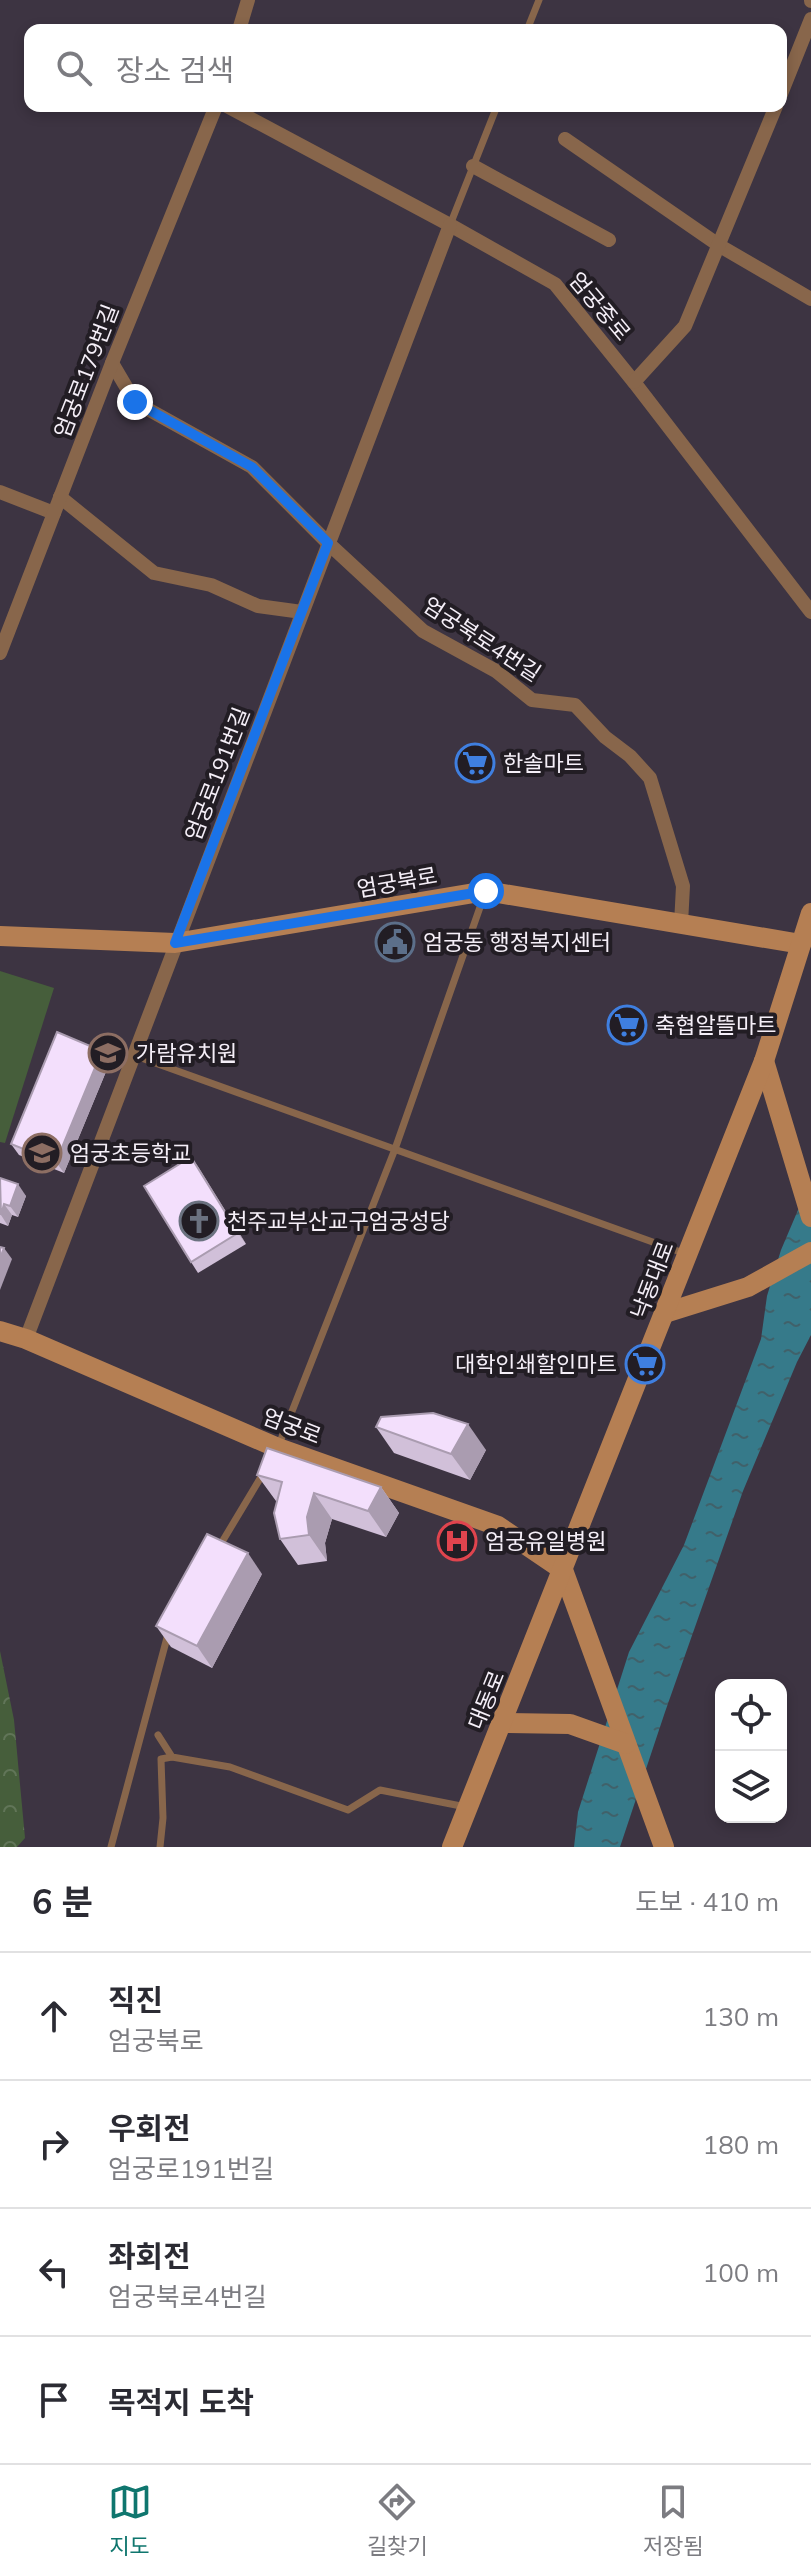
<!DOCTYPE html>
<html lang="ko">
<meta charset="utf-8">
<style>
body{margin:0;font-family:Mulish,"Noto Sans KR",sans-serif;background:#f2f2f3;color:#2b2b33}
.controls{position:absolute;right:24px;bottom:24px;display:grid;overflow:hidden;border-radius:16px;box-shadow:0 4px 12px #0003}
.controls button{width:72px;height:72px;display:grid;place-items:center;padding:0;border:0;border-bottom:2px solid #e1e1e2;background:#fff;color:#2b2b33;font:40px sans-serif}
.stop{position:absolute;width:24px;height:24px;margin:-18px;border:6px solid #1a73e8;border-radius:50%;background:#fff}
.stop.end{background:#1a73e8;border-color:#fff;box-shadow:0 2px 8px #0008}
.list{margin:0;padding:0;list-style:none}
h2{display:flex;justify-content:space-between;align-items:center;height:104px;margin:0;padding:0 32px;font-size:34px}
h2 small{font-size:26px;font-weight:400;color:#7c7c81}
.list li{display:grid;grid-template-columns:52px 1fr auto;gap:24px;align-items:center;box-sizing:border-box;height:128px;padding:0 32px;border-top:2px solid #e1e1e2}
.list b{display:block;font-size:30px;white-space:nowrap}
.list p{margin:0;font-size:26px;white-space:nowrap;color:#7c7c81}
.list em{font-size:26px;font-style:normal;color:#7c7c81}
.icon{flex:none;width:44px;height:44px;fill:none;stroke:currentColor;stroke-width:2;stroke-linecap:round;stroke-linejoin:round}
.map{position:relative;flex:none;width:811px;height:1847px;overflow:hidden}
.search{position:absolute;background:#fff;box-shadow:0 4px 12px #0003;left:24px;right:24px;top:24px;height:88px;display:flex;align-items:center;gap:20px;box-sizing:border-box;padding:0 28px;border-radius:16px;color:#7c7c81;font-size:30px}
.sheet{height:616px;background:#fff}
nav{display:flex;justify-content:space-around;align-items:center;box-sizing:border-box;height:112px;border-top:2px solid #e1e1e2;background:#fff;font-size:22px;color:#7c7c81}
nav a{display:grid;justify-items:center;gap:4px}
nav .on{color:#0f766e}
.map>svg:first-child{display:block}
.forest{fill:url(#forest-crowns)}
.pitch{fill:#465e3b}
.water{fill:url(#water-ripples)}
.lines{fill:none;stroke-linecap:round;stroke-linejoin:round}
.lane{stroke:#88664b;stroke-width:7}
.street{stroke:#88664b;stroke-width:14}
.secondary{stroke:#b57f53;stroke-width:20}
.wall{fill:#d1c0d9}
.shaded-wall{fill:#aa9cb0}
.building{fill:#f3dffc;stroke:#aa9cb0;stroke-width:2}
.route{stroke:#1a73e8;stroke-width:10}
.labels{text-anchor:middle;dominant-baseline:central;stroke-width:8;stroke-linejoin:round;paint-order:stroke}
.street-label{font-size:22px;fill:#f5eff8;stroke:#221d24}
.poi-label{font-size:22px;fill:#f5eff8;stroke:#221d24;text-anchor:start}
</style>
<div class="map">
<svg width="811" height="1847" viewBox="0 0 811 1847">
<defs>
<pattern id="forest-crowns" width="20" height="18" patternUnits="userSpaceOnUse" patternTransform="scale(2)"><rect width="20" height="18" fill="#465e3b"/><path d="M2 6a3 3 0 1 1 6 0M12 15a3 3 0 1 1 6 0" fill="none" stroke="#617558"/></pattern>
<pattern id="water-ripples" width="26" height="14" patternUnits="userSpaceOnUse" patternTransform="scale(2)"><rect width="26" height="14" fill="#367a8a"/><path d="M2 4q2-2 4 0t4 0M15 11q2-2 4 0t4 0" fill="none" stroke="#40616a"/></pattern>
</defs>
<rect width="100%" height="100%" fill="#3d3442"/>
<polygon class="forest" points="0,1651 14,1720 25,1838 17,1847 0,1847"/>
<polygon class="pitch" points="0,971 54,988 5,1143 0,1142"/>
<polygon class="water" points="811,1189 811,1335 797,1362 743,1491 665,1712 620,1847 574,1847 578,1812 629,1652 684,1545 761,1339 767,1296 781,1250 798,1210"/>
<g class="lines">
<g class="lane">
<polyline points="527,30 539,0"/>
<polyline points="450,225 497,106"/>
<polyline points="133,1055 686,1254"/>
<polyline points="278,1447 395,1149 485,893"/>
<polyline points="219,1547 264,1472"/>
<polyline points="158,1735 172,1757 230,1767 348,1810 380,1790 466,1807"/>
<polyline points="111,1847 168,1634"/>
<polyline points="160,1847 163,1818 161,1759 172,1757"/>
</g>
<g class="street">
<polyline points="811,0 811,1"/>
<polyline points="239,30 248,0"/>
<polyline points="781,94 811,19"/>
<polyline points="227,106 450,225 555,284 634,382 811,612"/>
<polyline points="565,139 720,246 811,299"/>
<polyline points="473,166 609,240"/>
<polyline points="112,363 135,402 252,467 328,543 423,631 496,671 532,700 575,705 605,737 630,756 650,778 683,886 681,924"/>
<polyline points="634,382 685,326 776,106"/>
<polyline points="0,492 54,513"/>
<polyline points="60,497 154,573 211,585 258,606 302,612"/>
<polyline points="0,653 112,363 216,106"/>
<polyline points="26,1339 450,225"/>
</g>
<g class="secondary">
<polyline points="0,936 175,943 486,891 801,944"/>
<polyline points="764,1061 811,1217"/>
<polyline points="665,1313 748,1287 811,1252"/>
<polyline points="0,1331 26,1339 278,1448 498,1526 563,1570"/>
<polyline points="563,1570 664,1847"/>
<polyline points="502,1723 570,1724 626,1744"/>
<polyline points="452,1847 764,1061 811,913"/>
</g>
</g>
<g class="wall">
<polygon points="110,1062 64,1173 19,1155 11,1144"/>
<polygon points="191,1157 246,1244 198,1273 191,1262"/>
<polygon points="0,1178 26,1196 18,1217 12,1215 8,1226 0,1223"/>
<polygon points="376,1427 486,1450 470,1480 394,1453"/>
<polygon points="257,1475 381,1487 399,1513 386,1537 332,1519 325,1543 327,1561 298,1565 280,1539 277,1501 276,1501"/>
<polygon points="262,1574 212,1668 171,1647 156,1626"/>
</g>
<g class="shaded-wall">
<polygon points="102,1051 110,1062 64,1173 56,1162"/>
<polygon points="191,1157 199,1168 246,1244 238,1233"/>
<polygon points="18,1184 26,1196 18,1217 10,1206"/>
<polygon points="4,1204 12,1215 8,1226 1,1215"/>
<polygon points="4,1248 12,1259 0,1290 0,1258"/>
<polygon points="468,1424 486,1450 470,1480 451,1454"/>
<polygon points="381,1487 399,1513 386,1537 368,1511"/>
<polygon points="314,1493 332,1519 325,1543 327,1561 309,1535 307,1517"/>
<polygon points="248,1553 262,1574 212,1668 197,1646"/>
</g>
<g class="building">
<polygon points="57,1032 102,1051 56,1162 11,1144"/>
<polygon points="191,1157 238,1233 191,1262 144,1186"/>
<polygon points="0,1178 18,1184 10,1206 4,1204 1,1215"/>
<polygon points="0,1247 4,1248 0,1258"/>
<polygon points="433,1413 468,1424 451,1454 376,1427 381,1417"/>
<polygon points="267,1448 381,1487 368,1511 314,1493 307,1517 309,1535 280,1539 274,1513 282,1482 257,1475"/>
<polygon points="207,1534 248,1553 197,1646 156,1626"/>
</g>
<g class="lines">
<polyline class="route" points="135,402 252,467 328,543 175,943 486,891"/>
</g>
<defs>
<g id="supermarket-ring" transform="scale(2)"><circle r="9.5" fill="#221d24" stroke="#3f7fe0" stroke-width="1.5"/><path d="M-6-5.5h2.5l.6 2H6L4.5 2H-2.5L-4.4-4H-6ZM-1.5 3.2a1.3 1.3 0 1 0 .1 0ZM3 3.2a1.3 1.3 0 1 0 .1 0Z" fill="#3f7fe0"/></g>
<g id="civic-ring" transform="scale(2)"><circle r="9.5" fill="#221d24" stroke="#5c6f8a" stroke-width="1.5"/><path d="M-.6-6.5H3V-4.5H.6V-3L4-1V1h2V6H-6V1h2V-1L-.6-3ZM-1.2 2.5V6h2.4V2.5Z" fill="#5c6f8a"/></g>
<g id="school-ring" transform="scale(2)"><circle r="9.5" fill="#221d24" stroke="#8d6e63" stroke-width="1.5"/><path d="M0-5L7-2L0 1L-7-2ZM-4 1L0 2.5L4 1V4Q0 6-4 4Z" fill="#8d6e63"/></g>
<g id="church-ring" transform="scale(2)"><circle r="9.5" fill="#221d24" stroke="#6b7280" stroke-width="1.5"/><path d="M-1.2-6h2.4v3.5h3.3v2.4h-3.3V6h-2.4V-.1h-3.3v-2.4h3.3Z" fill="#6b7280"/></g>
<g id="hospital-ring" transform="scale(2)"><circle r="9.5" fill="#221d24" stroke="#e0444e" stroke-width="1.5"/><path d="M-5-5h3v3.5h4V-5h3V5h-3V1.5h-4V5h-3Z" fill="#e0444e"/></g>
</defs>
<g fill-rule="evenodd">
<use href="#supermarket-ring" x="475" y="763"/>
<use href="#civic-ring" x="395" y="942"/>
<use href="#supermarket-ring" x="627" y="1025"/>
<use href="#school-ring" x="108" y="1053"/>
<use href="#school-ring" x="42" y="1153"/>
<use href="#church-ring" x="199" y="1221"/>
<use href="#supermarket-ring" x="645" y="1364"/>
<use href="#hospital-ring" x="457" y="1541"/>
</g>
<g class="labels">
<g class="street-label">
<text transform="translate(600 306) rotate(50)">엄궁중로</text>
<text transform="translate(86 371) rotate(-69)">엄궁로179번길</text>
<text transform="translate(482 639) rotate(33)">엄궁북로4번길</text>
<text transform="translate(217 774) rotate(-69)">엄궁로191번길</text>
<text transform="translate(397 882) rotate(-10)">엄궁북로</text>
<text transform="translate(652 1280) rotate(-69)">낙동대로</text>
<text transform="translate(292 1426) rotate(21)">엄궁로</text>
<text transform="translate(486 1700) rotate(-68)">대동로</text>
</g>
<g class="poi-label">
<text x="503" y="763">한솔마트</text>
<text x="423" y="942">엄궁동 행정복지센터</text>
<text x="655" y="1025">축협알뜰마트</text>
<text x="136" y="1053">가람유치원</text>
<text x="70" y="1153">엄궁초등학교</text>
<text x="227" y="1221">천주교부산교구엄궁성당</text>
<text x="617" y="1364" text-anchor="end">대학인쇄할인마트</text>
<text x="485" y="1541">엄궁유일병원</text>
</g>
</g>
</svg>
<div class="controls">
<button><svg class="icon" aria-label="locate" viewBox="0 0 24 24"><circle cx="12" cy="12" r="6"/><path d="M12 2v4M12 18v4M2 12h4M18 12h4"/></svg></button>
<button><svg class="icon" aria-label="layers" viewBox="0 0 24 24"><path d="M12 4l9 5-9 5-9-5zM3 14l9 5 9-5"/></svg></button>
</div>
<div class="stop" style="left:486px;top:891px"></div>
<div class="stop end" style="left:135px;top:402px"></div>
<div class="search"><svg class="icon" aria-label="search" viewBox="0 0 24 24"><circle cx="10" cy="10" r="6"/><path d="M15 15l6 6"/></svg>장소 검색</div>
</div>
<section class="sheet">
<h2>6 분<small>도보 · 410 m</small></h2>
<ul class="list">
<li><svg class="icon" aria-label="ahead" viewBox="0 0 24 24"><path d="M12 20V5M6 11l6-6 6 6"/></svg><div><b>직진</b><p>엄궁북로</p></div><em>130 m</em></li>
<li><svg class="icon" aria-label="right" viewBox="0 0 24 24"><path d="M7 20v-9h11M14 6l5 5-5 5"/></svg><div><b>우회전</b><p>엄궁로191번길</p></div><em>180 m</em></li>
<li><svg class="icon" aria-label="left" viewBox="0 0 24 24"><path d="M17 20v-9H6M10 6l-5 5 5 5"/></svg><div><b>좌회전</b><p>엄궁북로4번길</p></div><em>100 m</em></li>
<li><svg class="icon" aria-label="arrive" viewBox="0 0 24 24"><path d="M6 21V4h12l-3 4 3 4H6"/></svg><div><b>목적지 도착</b></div></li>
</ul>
</section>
<nav>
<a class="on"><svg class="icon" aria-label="map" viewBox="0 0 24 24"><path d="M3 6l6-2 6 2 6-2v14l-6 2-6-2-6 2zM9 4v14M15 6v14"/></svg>지도</a>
<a><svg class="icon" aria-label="directions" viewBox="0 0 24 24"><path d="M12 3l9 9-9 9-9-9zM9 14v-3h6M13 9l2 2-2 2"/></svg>길찾기</a>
<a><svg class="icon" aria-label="saved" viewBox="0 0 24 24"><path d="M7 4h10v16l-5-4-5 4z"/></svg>저장됨</a>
</nav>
